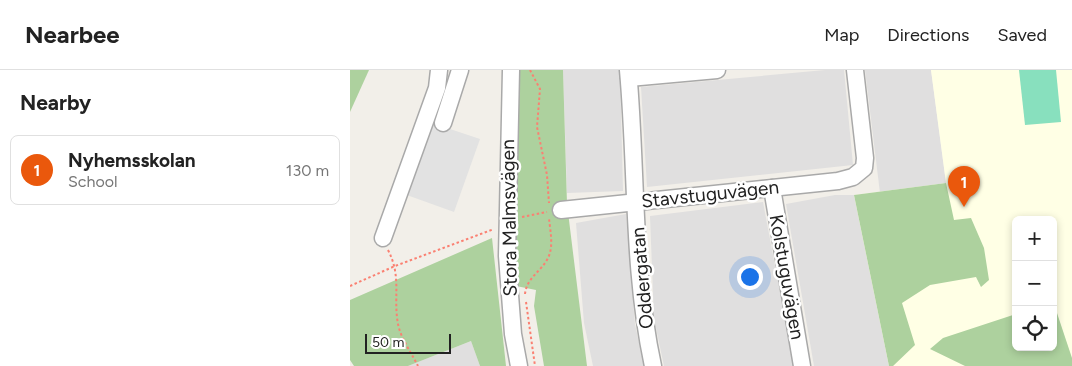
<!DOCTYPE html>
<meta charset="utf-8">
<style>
body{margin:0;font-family:Figtree,sans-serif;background:#f2f2f2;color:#222}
.controls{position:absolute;right:15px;bottom:15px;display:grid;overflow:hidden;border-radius:8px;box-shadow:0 2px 8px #0003}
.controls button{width:45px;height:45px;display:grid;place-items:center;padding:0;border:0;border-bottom:1px solid #e0e0e0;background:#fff;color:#222;font:25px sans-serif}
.scale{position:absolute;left:15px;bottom:12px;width:86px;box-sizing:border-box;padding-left:5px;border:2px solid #222;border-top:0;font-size:14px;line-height:18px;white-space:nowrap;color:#222;-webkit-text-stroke:4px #fff;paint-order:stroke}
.you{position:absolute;left:399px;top:206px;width:18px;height:18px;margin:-12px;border:4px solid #fff;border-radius:50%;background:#1a73e8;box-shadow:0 0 0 8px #1a73e833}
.badge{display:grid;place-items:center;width:32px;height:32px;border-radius:50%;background:#ea580c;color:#fff;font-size:16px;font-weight:700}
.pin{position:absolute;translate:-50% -41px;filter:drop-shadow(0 1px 2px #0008)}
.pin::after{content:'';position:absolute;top:26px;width:18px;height:15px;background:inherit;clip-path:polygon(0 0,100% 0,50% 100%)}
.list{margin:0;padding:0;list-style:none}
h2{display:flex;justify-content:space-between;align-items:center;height:65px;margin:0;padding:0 20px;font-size:21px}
h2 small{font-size:16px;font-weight:400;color:#767676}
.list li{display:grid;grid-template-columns:32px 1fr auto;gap:15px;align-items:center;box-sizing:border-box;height:70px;margin:0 10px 10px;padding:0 10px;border:1px solid #e0e0e0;border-radius:8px}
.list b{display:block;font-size:19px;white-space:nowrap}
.list p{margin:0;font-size:16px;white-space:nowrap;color:#767676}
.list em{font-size:16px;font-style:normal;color:#767676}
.icon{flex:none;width:28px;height:28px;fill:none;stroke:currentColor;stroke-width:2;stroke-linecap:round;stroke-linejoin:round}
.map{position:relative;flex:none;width:722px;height:296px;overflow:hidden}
header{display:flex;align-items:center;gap:30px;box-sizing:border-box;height:70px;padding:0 25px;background:#fff;border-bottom:1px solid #e0e0e0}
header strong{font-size:24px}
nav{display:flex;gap:28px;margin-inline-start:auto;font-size:18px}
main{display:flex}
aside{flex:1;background:#fff}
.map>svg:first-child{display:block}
.residential{fill:#e0dfdf}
.education{fill:#ffffe5;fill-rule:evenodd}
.forest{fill:#add19e}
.pitch{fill:#88e0be}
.parking{fill:#e2e2e2}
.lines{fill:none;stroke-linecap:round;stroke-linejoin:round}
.minor-casing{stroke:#a9a9a9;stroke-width:19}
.path{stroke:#fa8072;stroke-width:2;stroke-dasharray:2.5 2.5;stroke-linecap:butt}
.minor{stroke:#fff;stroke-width:16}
.labels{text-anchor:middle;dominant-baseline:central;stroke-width:5;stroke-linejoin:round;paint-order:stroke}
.street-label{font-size:19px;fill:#222;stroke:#fff}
</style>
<header>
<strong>Nearbee</strong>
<nav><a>Map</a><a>Directions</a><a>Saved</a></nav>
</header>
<main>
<aside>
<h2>Nearby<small></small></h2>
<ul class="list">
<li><span class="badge">1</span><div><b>Nyhemsskolan</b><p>School</p></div><em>130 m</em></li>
</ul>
</aside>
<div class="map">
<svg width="722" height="296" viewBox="0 0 722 296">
<rect width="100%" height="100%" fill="#f2efe9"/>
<g class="residential">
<polygon points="213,0 270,0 273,121 217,123"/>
<polygon points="475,0 494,0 503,95 297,117 291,17"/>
<polygon points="515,0 581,0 596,113 530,123"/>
<polygon points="485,125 504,125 539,296 464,296 436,134"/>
<polygon points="413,132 444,296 314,296 304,249 300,146"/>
<polygon points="276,144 285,254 294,296 243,296 234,253 226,153"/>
<polygon points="121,271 130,296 58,296"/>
</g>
<path class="education" d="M581,0H722V296H539L504,125L596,113ZM666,150H703V277H666Z"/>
<g class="forest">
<polygon points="0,0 19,0 0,42"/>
<polygon points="170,0 213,0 217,134 237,296 194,296 184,236 186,220 166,216 167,67"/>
<polygon points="596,113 604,150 621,148 634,178 639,210 631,217 626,207 580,215 552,233 565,275 543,296 539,296 504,125"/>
<polygon points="142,168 156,296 130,296 121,271 58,296 4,296 0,290 0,230"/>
<polygon points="703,231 722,288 722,296 615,296 580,279 593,268 666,244 666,277 703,277"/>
</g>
<polygon class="pitch" points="669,0 706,0 711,52 675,55"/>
<polygon class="parking" points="82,53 130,69 104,142 54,124"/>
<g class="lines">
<g class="minor-casing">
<g id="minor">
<polyline points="161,0 157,186 163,264 169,296"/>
<path d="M278,0C287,99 282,199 303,296"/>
<polyline points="279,8 367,0"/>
<polyline points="93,53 110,0"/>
<polyline points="422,118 452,296"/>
<polyline points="211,140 488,111 503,107 514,98 515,88 505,0"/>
<polyline points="33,168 87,18 89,0"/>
</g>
</g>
<g class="path">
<polyline points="180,0 190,19 187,57 197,105 199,133"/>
<polyline points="172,147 197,142"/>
<path d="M38,180C52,207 43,227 48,254C51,269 61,282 68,296"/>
<polyline points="0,216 45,196 144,159"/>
<path d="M175,224C177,207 191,202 198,188C204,176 200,160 199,148"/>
<polyline points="176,232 185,296"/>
</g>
<use href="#minor" class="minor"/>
</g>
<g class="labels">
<g class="street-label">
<text transform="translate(360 124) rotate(-6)">Stavstuguvägen</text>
<text transform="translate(159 148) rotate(-91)">Stora Malmsvägen</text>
<text transform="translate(437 207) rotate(80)">Kolstuguvägen</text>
<text transform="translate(292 208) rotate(-95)">Oddergatan</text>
</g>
</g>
</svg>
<div class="controls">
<button>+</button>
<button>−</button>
<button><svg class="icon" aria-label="locate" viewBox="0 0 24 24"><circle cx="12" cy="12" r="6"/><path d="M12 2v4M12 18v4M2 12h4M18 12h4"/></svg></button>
</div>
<div class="scale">50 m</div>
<div class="you"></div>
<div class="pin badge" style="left:614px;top:137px">1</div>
</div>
</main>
